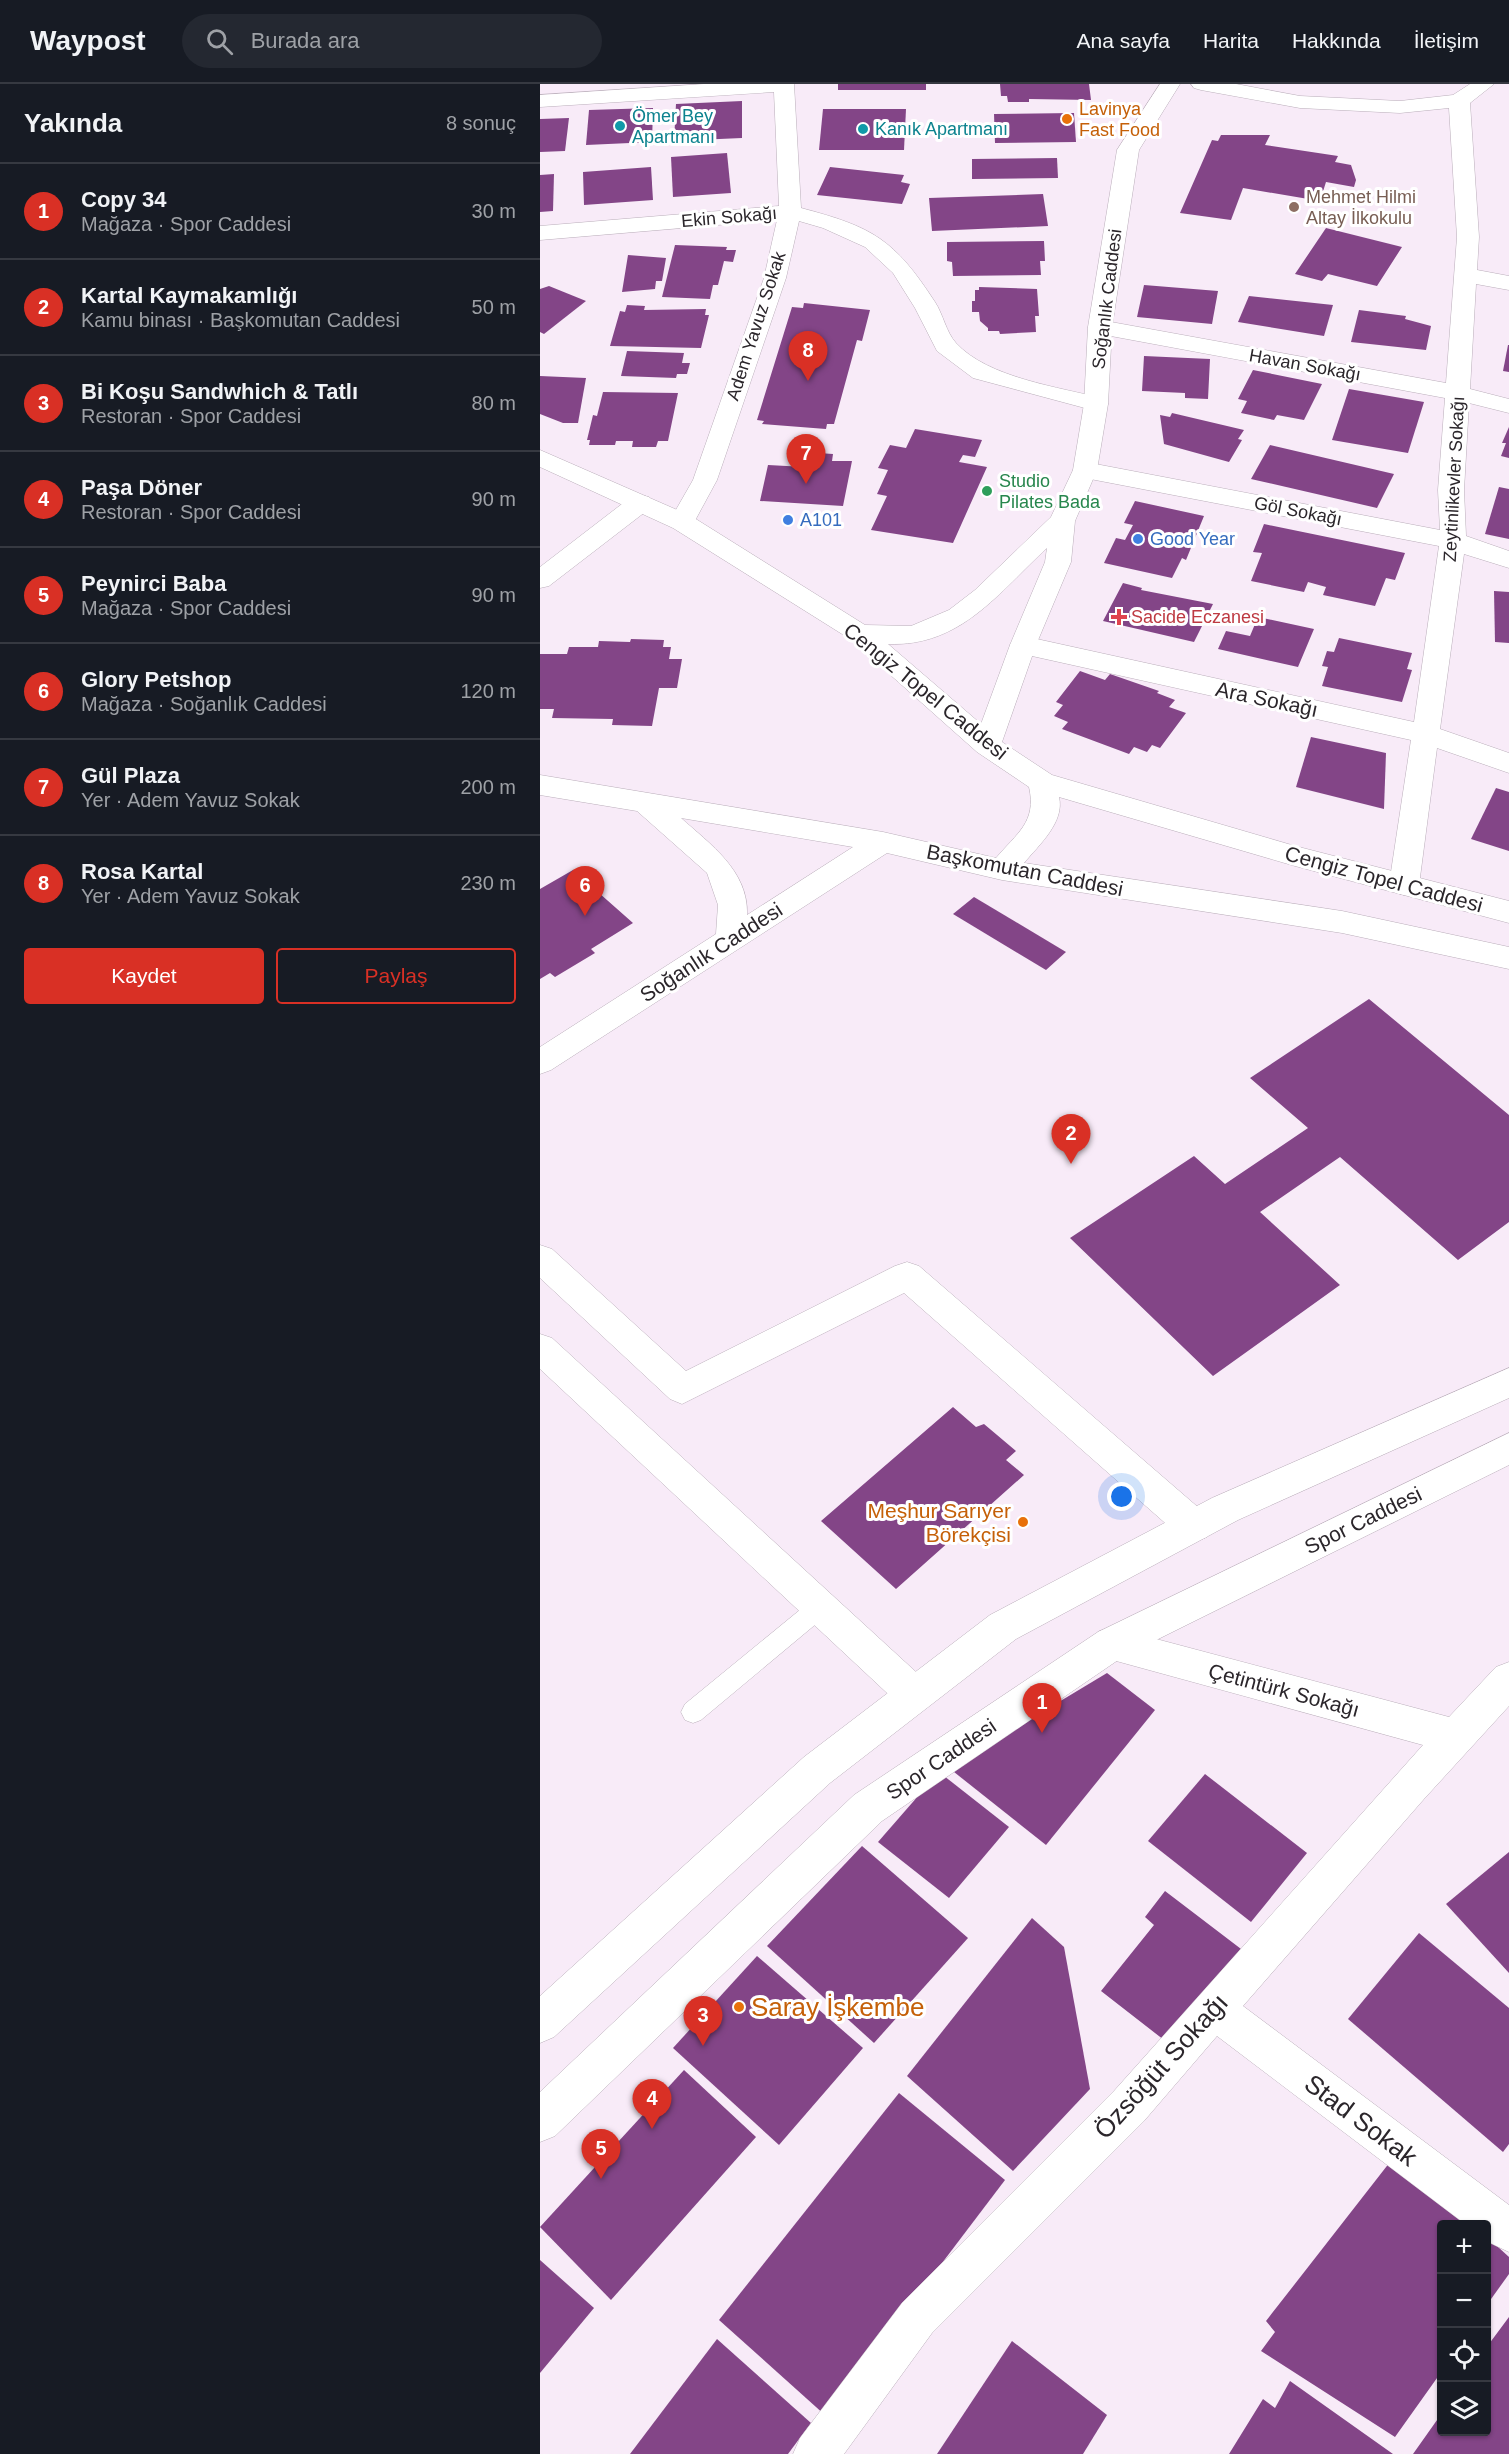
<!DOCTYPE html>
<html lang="tr">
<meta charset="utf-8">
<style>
body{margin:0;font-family:Helvetica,sans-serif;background:#242831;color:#f1f3f6}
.controls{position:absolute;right:18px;bottom:18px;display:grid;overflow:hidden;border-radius:6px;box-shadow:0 2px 4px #0004}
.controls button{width:54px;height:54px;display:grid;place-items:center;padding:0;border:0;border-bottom:2px solid #363941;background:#171b24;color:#f1f3f6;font:30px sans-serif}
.you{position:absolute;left:582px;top:1413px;width:21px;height:21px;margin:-15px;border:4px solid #fff;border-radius:50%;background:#1a73e8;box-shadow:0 0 0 9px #1a73e833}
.badge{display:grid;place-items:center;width:39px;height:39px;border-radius:50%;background:#d93025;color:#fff;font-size:20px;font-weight:700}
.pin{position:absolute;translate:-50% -50px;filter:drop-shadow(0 2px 3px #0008)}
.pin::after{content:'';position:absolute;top:32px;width:21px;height:18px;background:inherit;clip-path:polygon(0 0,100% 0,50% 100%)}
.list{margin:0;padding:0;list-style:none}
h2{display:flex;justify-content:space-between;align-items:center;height:78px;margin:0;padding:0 24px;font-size:26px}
h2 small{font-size:20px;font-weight:400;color:#9ea1a6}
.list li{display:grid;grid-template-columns:39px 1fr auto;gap:18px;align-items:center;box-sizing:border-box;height:96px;padding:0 24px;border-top:2px solid #363941}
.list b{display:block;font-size:22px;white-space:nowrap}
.list p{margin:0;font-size:20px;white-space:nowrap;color:#9ea1a6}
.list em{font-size:20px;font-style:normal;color:#9ea1a6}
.actions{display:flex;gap:12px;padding:18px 24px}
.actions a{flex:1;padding:14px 0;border:2px solid #d93025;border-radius:6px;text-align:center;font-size:21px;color:#d93025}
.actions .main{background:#d93025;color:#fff}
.icon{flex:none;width:33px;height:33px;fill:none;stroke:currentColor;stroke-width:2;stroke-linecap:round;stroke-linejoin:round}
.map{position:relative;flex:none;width:969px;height:2370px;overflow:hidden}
header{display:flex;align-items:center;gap:36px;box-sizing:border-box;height:84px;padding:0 30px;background:#171b24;border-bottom:2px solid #363941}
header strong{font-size:28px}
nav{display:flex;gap:33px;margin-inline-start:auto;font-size:21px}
.search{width:420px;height:54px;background:#242831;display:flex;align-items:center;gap:15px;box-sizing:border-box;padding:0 21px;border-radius:33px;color:#9ea1a6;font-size:22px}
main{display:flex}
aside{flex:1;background:#171b24}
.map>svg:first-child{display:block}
.building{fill:#834587}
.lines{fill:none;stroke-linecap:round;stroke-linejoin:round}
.lane-casing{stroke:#baaeba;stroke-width:1}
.street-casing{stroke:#baaeba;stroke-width:1}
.secondary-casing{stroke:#baaeba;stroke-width:1}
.primary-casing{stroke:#baaeba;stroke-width:1}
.lane{fill:#fff;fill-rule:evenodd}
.street{fill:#fff;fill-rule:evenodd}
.secondary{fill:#fff;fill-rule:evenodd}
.primary{fill:#fff;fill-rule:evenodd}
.food-dot{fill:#e8710a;stroke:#fff;stroke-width:2}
.culture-dot{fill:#0f9aa8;stroke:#fff;stroke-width:2}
.education-dot{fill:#8d6e63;stroke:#fff;stroke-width:2}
.leisure-dot{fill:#2e9e5b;stroke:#fff;stroke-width:2}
.shop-dot{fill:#3f7fe0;stroke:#fff;stroke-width:2}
.health-dot{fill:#e0444e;stroke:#fff;stroke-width:2}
.labels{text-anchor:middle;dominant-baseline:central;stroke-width:6;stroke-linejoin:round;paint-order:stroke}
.far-food-label{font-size:18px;fill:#c56008;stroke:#fff;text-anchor:start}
.far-culture-label{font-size:18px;fill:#0d838f;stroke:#fff;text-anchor:start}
.far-education-label{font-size:18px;fill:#785e54;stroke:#fff;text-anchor:start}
.far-street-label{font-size:18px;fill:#2b262b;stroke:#fff}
.far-leisure-label{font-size:18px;fill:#27864d;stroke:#fff;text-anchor:start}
.far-shop-label{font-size:18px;fill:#366cbe;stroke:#fff;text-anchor:start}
.far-health-label{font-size:18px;fill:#be3a42;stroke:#fff;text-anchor:start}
.street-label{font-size:21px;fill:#2b262b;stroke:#fff}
.food-label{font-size:21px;fill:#c56008;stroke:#fff;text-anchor:end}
.near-food-label{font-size:26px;fill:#c56008;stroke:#fff;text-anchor:start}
.near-street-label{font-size:26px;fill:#2b262b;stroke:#fff}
</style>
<header>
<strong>Waypost</strong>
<div class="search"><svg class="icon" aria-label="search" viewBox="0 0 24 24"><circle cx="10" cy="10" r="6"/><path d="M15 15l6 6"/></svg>Burada ara</div>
<nav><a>Ana sayfa</a><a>Harita</a><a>Hakkında</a><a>İletişim</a></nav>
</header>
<main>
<aside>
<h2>Yakında<small>8 sonuç</small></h2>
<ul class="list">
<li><span class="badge">1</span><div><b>Copy 34</b><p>Mağaza · Spor Caddesi</p></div><em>30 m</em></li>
<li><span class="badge">2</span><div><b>Kartal Kaymakamlığı</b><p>Kamu binası · Başkomutan Caddesi</p></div><em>50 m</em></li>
<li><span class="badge">3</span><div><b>Bi Koşu Sandwhich &amp; Tatlı</b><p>Restoran · Spor Caddesi</p></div><em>80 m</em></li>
<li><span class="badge">4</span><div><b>Paşa Döner</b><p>Restoran · Spor Caddesi</p></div><em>90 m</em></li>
<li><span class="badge">5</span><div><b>Peynirci Baba</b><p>Mağaza · Spor Caddesi</p></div><em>90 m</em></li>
<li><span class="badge">6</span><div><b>Glory Petshop</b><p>Mağaza · Soğanlık Caddesi</p></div><em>120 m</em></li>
<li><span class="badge">7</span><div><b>Gül Plaza</b><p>Yer · Adem Yavuz Sokak</p></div><em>200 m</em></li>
<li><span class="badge">8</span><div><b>Rosa Kartal</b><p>Yer · Adem Yavuz Sokak</p></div><em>230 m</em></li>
</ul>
<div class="actions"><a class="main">Kaydet</a><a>Paylaş</a></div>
</aside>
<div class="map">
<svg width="969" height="2370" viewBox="0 0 969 2370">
<rect width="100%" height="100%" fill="#f8ebf8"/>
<g class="building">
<rect x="298" y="0" width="88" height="6"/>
<polygon points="460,0 549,0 551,16 489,15 489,18 468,18 467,12 461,12"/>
<polygon points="202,17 202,54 134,57 136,20"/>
<polygon points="113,24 112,58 46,61 49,26"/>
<polygon points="283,25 366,25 364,66 279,66"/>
<polygon points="534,29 536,58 455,59 454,30"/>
<polygon points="29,34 25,67 0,68 0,35"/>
<polygon points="681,51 730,51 725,61 798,72 795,78 811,81 816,96 814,103 786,98 780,117 703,104 691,136 640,129 672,56 678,57"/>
<polygon points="187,69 191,109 133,113 131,73"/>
<polygon points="517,74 518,94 432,95 432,75"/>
<polygon points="111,83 113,116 44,121 43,88"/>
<polygon points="290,83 364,91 361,98 370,100 362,120 277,111"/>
<polygon points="14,90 13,127 0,128 0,91"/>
<polygon points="503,110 508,142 392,147 389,114"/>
<polygon points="786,144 862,163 837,202 788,190 782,197 755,190"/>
<polygon points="504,157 505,177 500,177 501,191 413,192 412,178 407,177 407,158"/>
<polygon points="135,161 187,163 186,166 196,166 193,178 184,177 178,201 173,201 170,215 122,213"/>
<polygon points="88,171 126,174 122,197 116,197 115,205 82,208"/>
<polygon points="604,201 678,207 672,240 597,233"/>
<polygon points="9,202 46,217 4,250 0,248 0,205"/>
<polygon points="439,203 497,205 499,232 495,232 496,248 460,250 459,247 448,247 448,244 440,237 439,228 432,228 432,217 435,217 435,206 439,206"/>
<polygon points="709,212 793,221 784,252 698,238"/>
<polygon points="264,219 330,226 322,257 317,256 294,340 287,340 286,345 222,340 224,337 217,336 252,223 263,224"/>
<polygon points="87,221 105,222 104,226 166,225 165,231 169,231 161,264 70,262 80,227 85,228"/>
<polygon points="819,226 866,232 865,235 891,242 886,266 811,258"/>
<polygon points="968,261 969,261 969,288 963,287"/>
<polygon points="87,267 144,269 142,279 150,279 147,290 137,290 136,294 81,292"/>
<polygon points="604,272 670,275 668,315 645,314 645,309 602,307"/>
<polygon points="713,286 782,300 764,336 737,331 734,336 701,329 707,317 698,315"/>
<polygon points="0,292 46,294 38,339 23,339 0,330"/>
<polygon points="809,305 884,318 868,369 792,356"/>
<polygon points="63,308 138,309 128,357 118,357 116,363 92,363 93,357 76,357 75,361 49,361 50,356 47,356 53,331 57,332"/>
<polygon points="632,329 704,346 698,355 702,356 689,378 624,360 620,331 630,333"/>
<polygon points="969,343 969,374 961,372 966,359 962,359"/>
<polygon points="375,345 442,356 435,373 423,371 419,378 447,383 413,459 331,446 347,412 337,410 348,386 338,384 350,361 366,364"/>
<polygon points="730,361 854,390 837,424 711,395"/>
<polygon points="278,369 293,370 292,377 312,377 303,422 220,417 228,381 265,383 267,373 277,374"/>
<polygon points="959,403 969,405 969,455 945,450"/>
<polygon points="595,417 664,432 646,476 642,474 632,494 564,479 576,454 585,456 593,441 584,439"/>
<polygon points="724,440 865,469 855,496 846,494 835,522 783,511 786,503 768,498 764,508 711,497 722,469 713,468"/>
<polygon points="583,499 602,504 601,506 673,520 654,558 563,537"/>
<polygon points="954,507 969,508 969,559 955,558"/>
<polygon points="718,533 774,545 758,583 678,565 686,547 710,552"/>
<polygon points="799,554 872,569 867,585 872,586 862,618 782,602 788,583 782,582 787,567 794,568"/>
<polygon points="91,555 124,556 123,563 131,563 129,575 142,575 137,604 119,604 112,642 72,641 73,635 12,634 14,625 0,625 0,570 27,570 29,563 58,563 59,557 90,558"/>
<polygon points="540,587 565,596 570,590 619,607 617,609 635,616 629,623 646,629 620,664 612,661 607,668 594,663 589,670 522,645 528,638 514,632 523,621 516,618"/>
<polygon points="771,653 846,669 844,725 756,703"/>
<polygon points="956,704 969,708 969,767 931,755"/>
<polygon points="33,786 93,839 51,865 55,869 15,893 10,889 0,895 0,805"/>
<polygon points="434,813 526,868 506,886 413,830"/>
<polygon points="829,915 969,1031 969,1138 918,1176 800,1073 720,1128 800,1201 673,1292 530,1154 654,1072 685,1100 768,1044 710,994"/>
<polygon points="413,1323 436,1343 444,1340 476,1367 466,1376 484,1391 356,1505 281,1437"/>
<polygon points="567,1589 615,1626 506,1761 409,1684"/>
<polygon points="399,1688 469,1743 409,1814 338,1758"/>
<polygon points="665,1690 767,1769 711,1838 608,1757"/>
<polygon points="322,1762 428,1854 334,1959 227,1862"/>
<polygon points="969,1768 969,1889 906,1820"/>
<polygon points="625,1807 705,1868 633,1963 561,1907 614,1841 605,1833"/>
<polygon points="492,1834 524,1863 550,2005 473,2087 367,1992"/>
<polygon points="879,1849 969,1924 969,2060 963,2068 808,1935"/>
<polygon points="217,1872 323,1964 239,2061 133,1964"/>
<polygon points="144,1986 216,2053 71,2216 0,2143"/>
<polygon points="359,2009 465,2096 286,2332 179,2236"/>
<polygon points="857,2069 934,2140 902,2140 902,2287 855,2353 721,2267 735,2248 726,2237"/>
<polygon points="946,2152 969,2173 969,2190 946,2222"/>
<polygon points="0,2176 54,2224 0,2289"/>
<polygon points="969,2233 969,2370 873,2370 902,2329 902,2348 946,2348 946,2264"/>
<polygon points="177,2255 271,2339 248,2370 90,2370"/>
<polygon points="472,2257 567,2331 543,2370 397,2370"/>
<polygon points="750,2297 853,2370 689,2370 723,2315 735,2324"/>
</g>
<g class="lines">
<g class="lane-casing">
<polygon id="lane" points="280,1512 288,1516 292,1523 288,1530 161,1636 153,1639 145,1636 141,1628 145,1620 272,1516"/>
</g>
<g class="street-casing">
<g id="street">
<path d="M164,0H254L261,124C333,143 354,155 395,218C403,230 406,248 416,259C448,294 519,303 565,315L568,320L565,325L556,327L433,294L397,267L375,224L353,189L325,163L283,144L259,137L246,194L177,396L151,444L142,446L133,444L129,438L153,396L224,194L237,136L0,156V142L239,122L234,8L0,23V11Z"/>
<polygon points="651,0 696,0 760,12 860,17 913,11 930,0 954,0 930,19 939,153 937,186 969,192 969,206 936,200 930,305 969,315 969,329 929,319 924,406 926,452 969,467 969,484 924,470 900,645 969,669 969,689 897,664 879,801 874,808 864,811 854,808 849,801 871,656 483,570 474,567 470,561 474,555 483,552 874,638 899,462 545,394 536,391 533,386 536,381 545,378 900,446 898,406 905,314 560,250 552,248 548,243 552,238 560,236 906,299 917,153 909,24 860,29 760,24 661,6 654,4"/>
<polygon points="100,411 109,413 113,419 109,425 9,502 0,504 0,483 91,413"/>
<polygon points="0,1161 12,1165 146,1287 355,1182 367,1178 379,1182 667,1431 672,1442 667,1453 654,1458 641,1453 364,1209 142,1320 130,1315 0,1194"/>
<polygon points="0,1250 12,1254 388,1599 394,1611 388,1623 375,1628 362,1623 0,1285"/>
<polygon points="571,1543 909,1633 956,1583 969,1578 969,1622 884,1715 703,1922 969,2121 969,2168 946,2157 946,2140 925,2140 677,1952 604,2037 392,2249 304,2370 253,2370 260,2354 362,2219 574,2007 883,1661 558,1572 553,1560 558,1548"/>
</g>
</g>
<g class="secondary-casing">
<path id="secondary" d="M620,0H640L599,66L572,243L568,320L557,386L535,437L531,478L496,561L462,658L512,691L755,762L969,817V839L755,782L519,713C525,738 499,761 484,779L802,827L969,863V885L802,849L462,796L347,769L11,986L0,990V963L176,850L178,821L167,789L97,727L0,711V691L343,748L456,774C477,749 497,738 489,703L437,668L310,555L133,444L0,383V366L151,432L325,541L371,542L409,526L435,506L511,433L533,386L544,320L548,243L577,66ZM507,464L505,478L470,561L441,640L348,560C421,563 459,508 507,464ZM141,734L313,763L207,831C209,787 170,760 141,734Z"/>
</g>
<g class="primary-casing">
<g id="primary">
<polygon points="969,1284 969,1314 698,1436 476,1555 290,1699 14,1953 0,1959 0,1912 264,1673 450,1531 672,1414"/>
<polygon points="969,1349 969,1381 584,1572 342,1737 15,2052 0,2058 0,2008 314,1711 558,1548"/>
</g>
</g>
<use href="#lane" class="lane"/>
<use href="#street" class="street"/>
<use href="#secondary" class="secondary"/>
<use href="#primary" class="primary"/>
</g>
<g class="food-dot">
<circle cx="527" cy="35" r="6"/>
<circle cx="483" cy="1438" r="6"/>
<circle cx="199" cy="1923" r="6"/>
</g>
<g class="culture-dot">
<circle cx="80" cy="42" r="6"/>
<circle cx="323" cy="45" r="6"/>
</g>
<circle class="education-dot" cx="754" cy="123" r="6"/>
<circle class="leisure-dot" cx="447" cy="407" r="6"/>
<g class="shop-dot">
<circle cx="248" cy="436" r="6"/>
<circle cx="598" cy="455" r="6"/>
</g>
<path class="health-dot" d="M576 524h6v6h6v6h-6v6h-6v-6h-6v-6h6z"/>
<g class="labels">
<g class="far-food-label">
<text x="539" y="25">Lavinya<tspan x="539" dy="21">Fast Food</tspan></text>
</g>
<g class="far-culture-label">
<text x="92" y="32">Ömer Bey<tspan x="92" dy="21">Apartmanı</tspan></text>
<text x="335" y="45">Kanık Apartmanı</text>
</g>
<g class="far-education-label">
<text x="766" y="113">Mehmet Hilmi<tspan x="766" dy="21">Altay İlkokulu</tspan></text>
</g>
<g class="far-street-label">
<text transform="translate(189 133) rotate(-5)">Ekin Sokağı</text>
<text transform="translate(567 215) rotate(-83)">Soğanlık Caddesi</text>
<text transform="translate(216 242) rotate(-72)">Adem Yavuz Sokak</text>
<text transform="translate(765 281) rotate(10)">Havan Sokağı</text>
<text transform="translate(914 395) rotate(-87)">Zeytinlikevler Sokağı</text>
<text transform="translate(758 427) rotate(11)">Göl Sokağı</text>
</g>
<g class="far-leisure-label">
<text x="459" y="397">Studio<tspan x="459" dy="21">Pilates Bada</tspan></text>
</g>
<g class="far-shop-label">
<text x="260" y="436">A101</text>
<text x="610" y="455">Good Year</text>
</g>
<g class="far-health-label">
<text x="591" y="533">Sacide Eczanesi</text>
</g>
<g class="street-label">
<text transform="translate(386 607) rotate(39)">Cengiz Topel Caddesi</text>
<text transform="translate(727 615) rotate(12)">Ara Sokağı</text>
<text transform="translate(485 786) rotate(11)">Başkomutan Caddesi</text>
<text transform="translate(844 795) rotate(15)">Cengiz Topel Caddesi</text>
<text transform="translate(171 868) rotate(-33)">Soğanlık Caddesi</text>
<text transform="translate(823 1436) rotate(-26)">Spor Caddesi</text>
<text transform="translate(744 1606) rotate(15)">Çetintürk Sokağı</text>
<text transform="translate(401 1675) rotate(-34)">Spor Caddesi</text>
</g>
<g class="food-label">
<text x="471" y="1426">Meşhur Sarıyer<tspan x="471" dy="24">Börekçisi</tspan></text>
</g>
<g class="near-food-label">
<text x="211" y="1923">Saray İşkembe</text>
</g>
<g class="near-street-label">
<text transform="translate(621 1982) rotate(-48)">Özsöğüt Sokağı</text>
<text transform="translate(821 2036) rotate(37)">Stad Sokak</text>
</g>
</g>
</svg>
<div class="controls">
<button>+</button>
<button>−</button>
<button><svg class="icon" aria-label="locate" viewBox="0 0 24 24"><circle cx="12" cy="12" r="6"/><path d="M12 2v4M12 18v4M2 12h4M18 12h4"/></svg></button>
<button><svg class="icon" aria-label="layers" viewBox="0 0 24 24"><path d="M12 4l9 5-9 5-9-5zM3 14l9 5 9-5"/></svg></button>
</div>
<div class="you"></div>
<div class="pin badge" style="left:502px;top:1649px">1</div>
<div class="pin badge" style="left:531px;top:1080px">2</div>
<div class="pin badge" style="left:163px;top:1962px">3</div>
<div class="pin badge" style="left:112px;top:2045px">4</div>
<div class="pin badge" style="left:61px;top:2095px">5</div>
<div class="pin badge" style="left:45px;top:832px">6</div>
<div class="pin badge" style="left:266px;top:400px">7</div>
<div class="pin badge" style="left:268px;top:297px">8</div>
</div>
</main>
